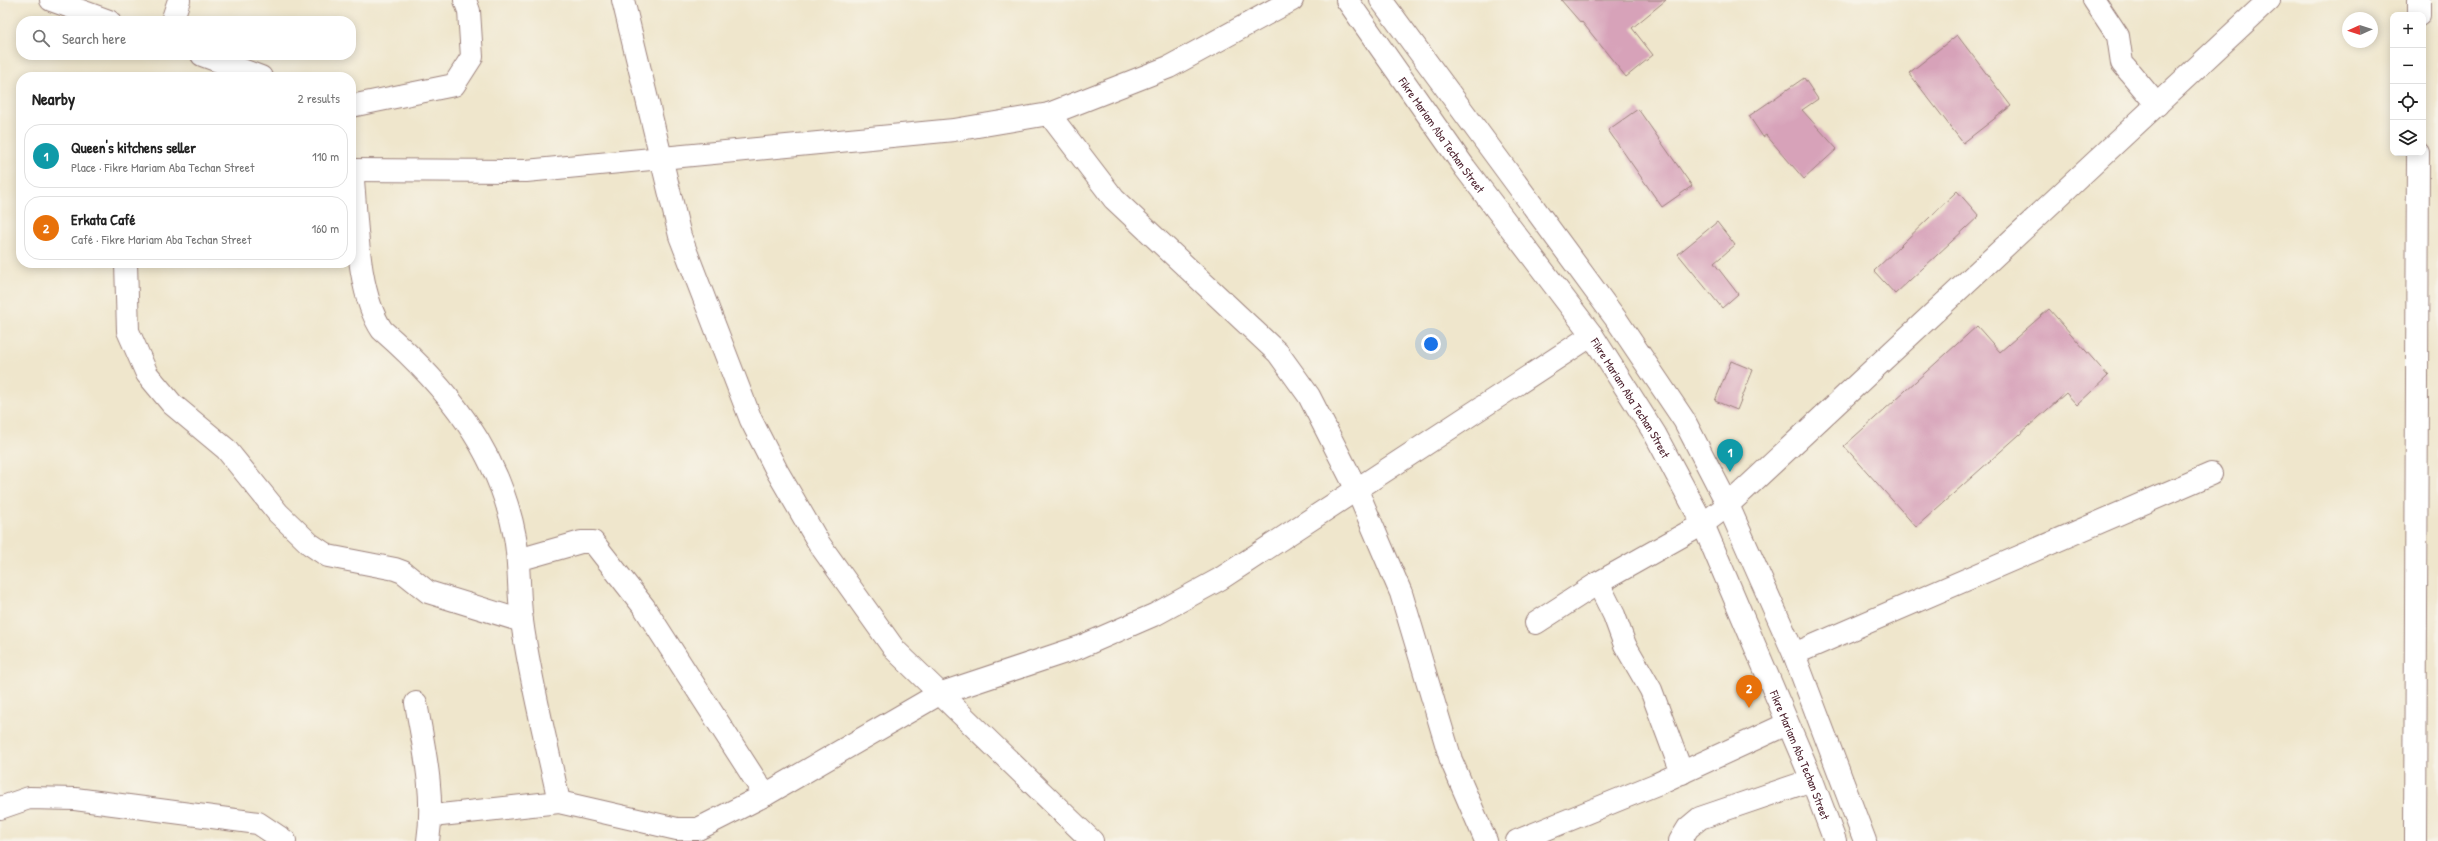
<!DOCTYPE html>
<meta charset="utf-8">
<style>
body{margin:0;font-family:"Patrick Hand",sans-serif;background:#f6f6f6;color:#222}
.controls{position:absolute;right:12px;top:12px;display:grid;overflow:hidden;border-radius:8px;box-shadow:0 2px 10px #0003}
.controls button{width:36px;height:36px;display:grid;place-items:center;padding:0;border:0;border-bottom:1px solid #e0e0e0;background:#fff;color:#222;font:20px sans-serif}
.compass{position:absolute;left:2342px;top:12px;width:36px;height:36px;border-radius:50%;background:#fff;box-shadow:0 2px 10px #0003;rotate:267deg}
.you{position:absolute;left:1431px;top:344px;width:14px;height:14px;margin:-10px;border:3px solid #fff;border-radius:50%;background:#1a73e8;box-shadow:0 0 0 6px #1a73e833}
.badge{display:grid;place-items:center;width:26px;height:26px;border-radius:50%;background:#c8321e;color:#fff;font-size:13px;font-weight:700}
.pin{position:absolute;translate:-50% -33px;filter:drop-shadow(0 1px 2px #0008)}
.pin::after{content:'';position:absolute;top:21px;width:14px;height:12px;background:inherit;clip-path:polygon(0 0,100% 0,50% 100%)}
.list{margin:0;padding:0;list-style:none}
h2{display:flex;justify-content:space-between;align-items:center;height:52px;margin:0;padding:0 16px;font-size:17px}
h2 small{font-size:13px;font-weight:400;color:#767676}
.list li{display:grid;grid-template-columns:26px 1fr auto;gap:12px;align-items:center;box-sizing:border-box;height:64px;margin:0 8px 8px;padding:0 8px;border:1px solid #e0e0e0;border-radius:16px}
.list b{display:block;font-size:15px;white-space:nowrap}
.list p{margin:0;font-size:13px;white-space:nowrap;color:#767676}
.list em{font-size:13px;font-style:normal;color:#767676}
.icon{flex:none;width:22px;height:22px;fill:none;stroke:currentColor;stroke-width:2;stroke-linecap:round;stroke-linejoin:round}
.map{position:relative;flex:none;width:2438px;height:841px;overflow:hidden}
.search{position:absolute;background:#fff;box-shadow:0 2px 10px #0003;left:16px;top:16px;width:340px;height:44px;display:flex;align-items:center;gap:10px;box-sizing:border-box;padding:0 14px;border-radius:16px;color:#767676;font-size:15px}
.panel{position:absolute;background:#fff;box-shadow:0 2px 10px #0003;left:16px;top:72px;width:340px;height:196px;border-radius:16px}
.map>svg:first-child{display:block}
.building{fill:#d7a2b9}
.lines{fill:none;stroke-linecap:round;stroke-linejoin:round}
.minor-casing{stroke:#9c827c;stroke-width:24}
.major-casing{stroke:#9c827c;stroke-width:24}
.minor{stroke:#fff;stroke-width:22}
.major{stroke:#fff;stroke-width:22}
.labels{text-anchor:middle;dominant-baseline:central;stroke-width:3.5;stroke-linejoin:round;paint-order:stroke}
.street-label{font-size:12px;fill:#4a1f2b;stroke:#f7f3e8}
</style>
<div class="map">
<svg width="2438" height="841" viewBox="0 0 2438 841">
<rect width="100%" height="100%" fill="#f7f3e8"/>
<filter id="ink" filterUnits="userSpaceOnUse"><feTurbulence type="fractalNoise" baseFrequency=".025" numOctaves="2"/><feDisplacementMap in="SourceGraphic" scale="8" xChannelSelector="R" yChannelSelector="G"/><feConvolveMatrix kernelMatrix="1 2 1 2 8 2 1 2 1" color-interpolation-filters="sRGB"/></filter>
<filter id="wash" filterUnits="userSpaceOnUse"><feTurbulence type="fractalNoise" baseFrequency=".012" numOctaves="4" result="noise"/><feDisplacementMap in="SourceGraphic" scale="16" xChannelSelector="R" yChannelSelector="G"/><feGaussianBlur stdDeviation="0.9" result="paint"/><feColorMatrix in="noise" values="0 0 0 0 0 0 0 0 0 0 0 0 0 0 0 0 0 1.4 0 .05"/><feComposite in="paint" operator="in"/></filter>
<g filter="url(#wash)">
<rect width="100%" height="100%" fill="#efe6cc"/>
<g id="blocks">
<g class="building">
<polygon points="1561,0 1666,0 1632,28 1653,55 1626,77 1582,22 1581,23"/>
<polygon points="1957,35 2011,106 1963,143 1909,73"/>
<polygon points="1804,78 1818,99 1802,110 1837,149 1804,179 1766,135 1763,137 1749,116"/>
<polygon points="1638,109 1692,186 1662,207 1608,130"/>
<polygon points="1957,191 1979,216 1895,294 1874,271"/>
<polygon points="1717,222 1735,245 1714,263 1738,294 1722,308 1678,254"/>
<polygon points="2049,309 2108,376 2077,405 2066,393 1916,527 1844,446 1977,326 2000,352"/>
<polygon points="1731,361 1753,370 1737,410 1715,401"/>
</g>
</g>
</g>
<g filter="url(#ink)">
<use href="#blocks" fill-opacity="0" stroke="#9c827c" stroke-width="1"/>
<g class="lines">
<g class="minor-casing">
<g id="minor">
<polyline points="51,0 109,21"/>
<polyline points="623,0 680,236 751,420 777,471 820,545 895,650 1092,841"/>
<polyline points="2094,0 2118,36 2122,63 2157,105"/>
<polyline points="172,21 179,0"/>
<polyline points="202,55 261,77"/>
<polyline points="351,106 454,85 472,57 469,11 465,0"/>
<polyline points="1049,114 1114,199 1278,353 1309,396 1356,488 1401,593 1451,760 1486,841"/>
<path d="M352,169C357,216 356,292 382,330C446,386 499,451 515,537C520,565 518,593 522,621C530,681 547,743 559,802"/>
<polyline points="351,170 526,171 954,130 1049,114 1169,67 1292,0"/>
<polyline points="126,263 128,331 147,374 172,404 226,449 278,513 310,544 328,556 395,569 403,572 428,592 522,621"/>
<polyline points="518,560 581,542 593,542 644,607 765,795"/>
<polyline points="1598,583 1614,615 1625,645 1651,690 1682,773"/>
<polyline points="1536,623 1598,583 1703,524 1728,505 2269,0"/>
<polyline points="1794,654 2211,474"/>
<path d="M416,703C424,748 435,795 428,841"/>
<polyline points="0,808 29,798 75,799 258,823 285,841"/>
<polyline points="432,816 559,802 677,829 698,829 765,795 939,694 1080,647 1156,614 1220,579 1592,335"/>
<polyline points="1517,841 1657,784 1787,724"/>
<polyline points="1680,841 1688,828 1700,818 1812,780"/>
</g>
</g>
<g class="major-casing">
<g id="major">
<path id="s1" d="M1347,0L1465,168L1592,335L1655,434L1703,524L1812,780L1835,841"/>
<polyline points="1381,0 1616,319 1684,420 1728,505 1794,654 1865,841"/>
<polyline points="2419,15 2419,0"/>
<polyline points="2415,841 2418,153"/>
</g>
</g>
<use href="#minor" class="minor"/>
<use href="#major" class="major"/>
</g>
</g>
<g class="labels">
<g class="street-label">
<text stroke="none"><textPath href="#s1" startOffset="165">Fikre Mariam Aba Techan Street</textPath></text>
<text stroke="none"><textPath href="#s1" startOffset="489">Fikre Mariam Aba Techan Street</textPath></text>
<text stroke="none"><textPath href="#s1" startOffset="885">Fikre Mariam Aba Techan Street</textPath></text>
</g>
</g>
</svg>
<div class="controls">
<button>+</button>
<button>−</button>
<button><svg class="icon" aria-label="locate" viewBox="0 0 24 24"><circle cx="12" cy="12" r="6"/><path d="M12 2v4M12 18v4M2 12h4M18 12h4"/></svg></button>
<button><svg class="icon" aria-label="layers" viewBox="0 0 24 24"><path d="M12 4l9 5-9 5-9-5zM3 14l9 5 9-5"/></svg></button>
</div>
<svg class="compass" viewBox="-18 -18 36 36"><path d="M0-13l5 13h-10z" fill="#e53935"/><path d="M0 13l5-13h-10z" fill="#767676"/></svg>
<div class="you"></div>
<div class="pin badge" style="left:1730px;top:472px;background:#0f9aa8">1</div>
<div class="pin badge" style="left:1749px;top:708px;background:#e8710a">2</div>
<div class="search"><svg class="icon" aria-label="search" viewBox="0 0 24 24"><circle cx="10" cy="10" r="6"/><path d="M15 15l6 6"/></svg>Search here</div>
<section class="panel">
<h2>Nearby<small>2 results</small></h2>
<ul class="list">
<li><span class="badge" style="background:#0f9aa8">1</span><div><b>Queen's kitchens seller</b><p>Place · Fikre Mariam Aba Techan Street</p></div><em>110 m</em></li>
<li><span class="badge" style="background:#e8710a">2</span><div><b>Erkata Café</b><p>Café · Fikre Mariam Aba Techan Street</p></div><em>160 m</em></li>
</ul>
</section>
</div>
